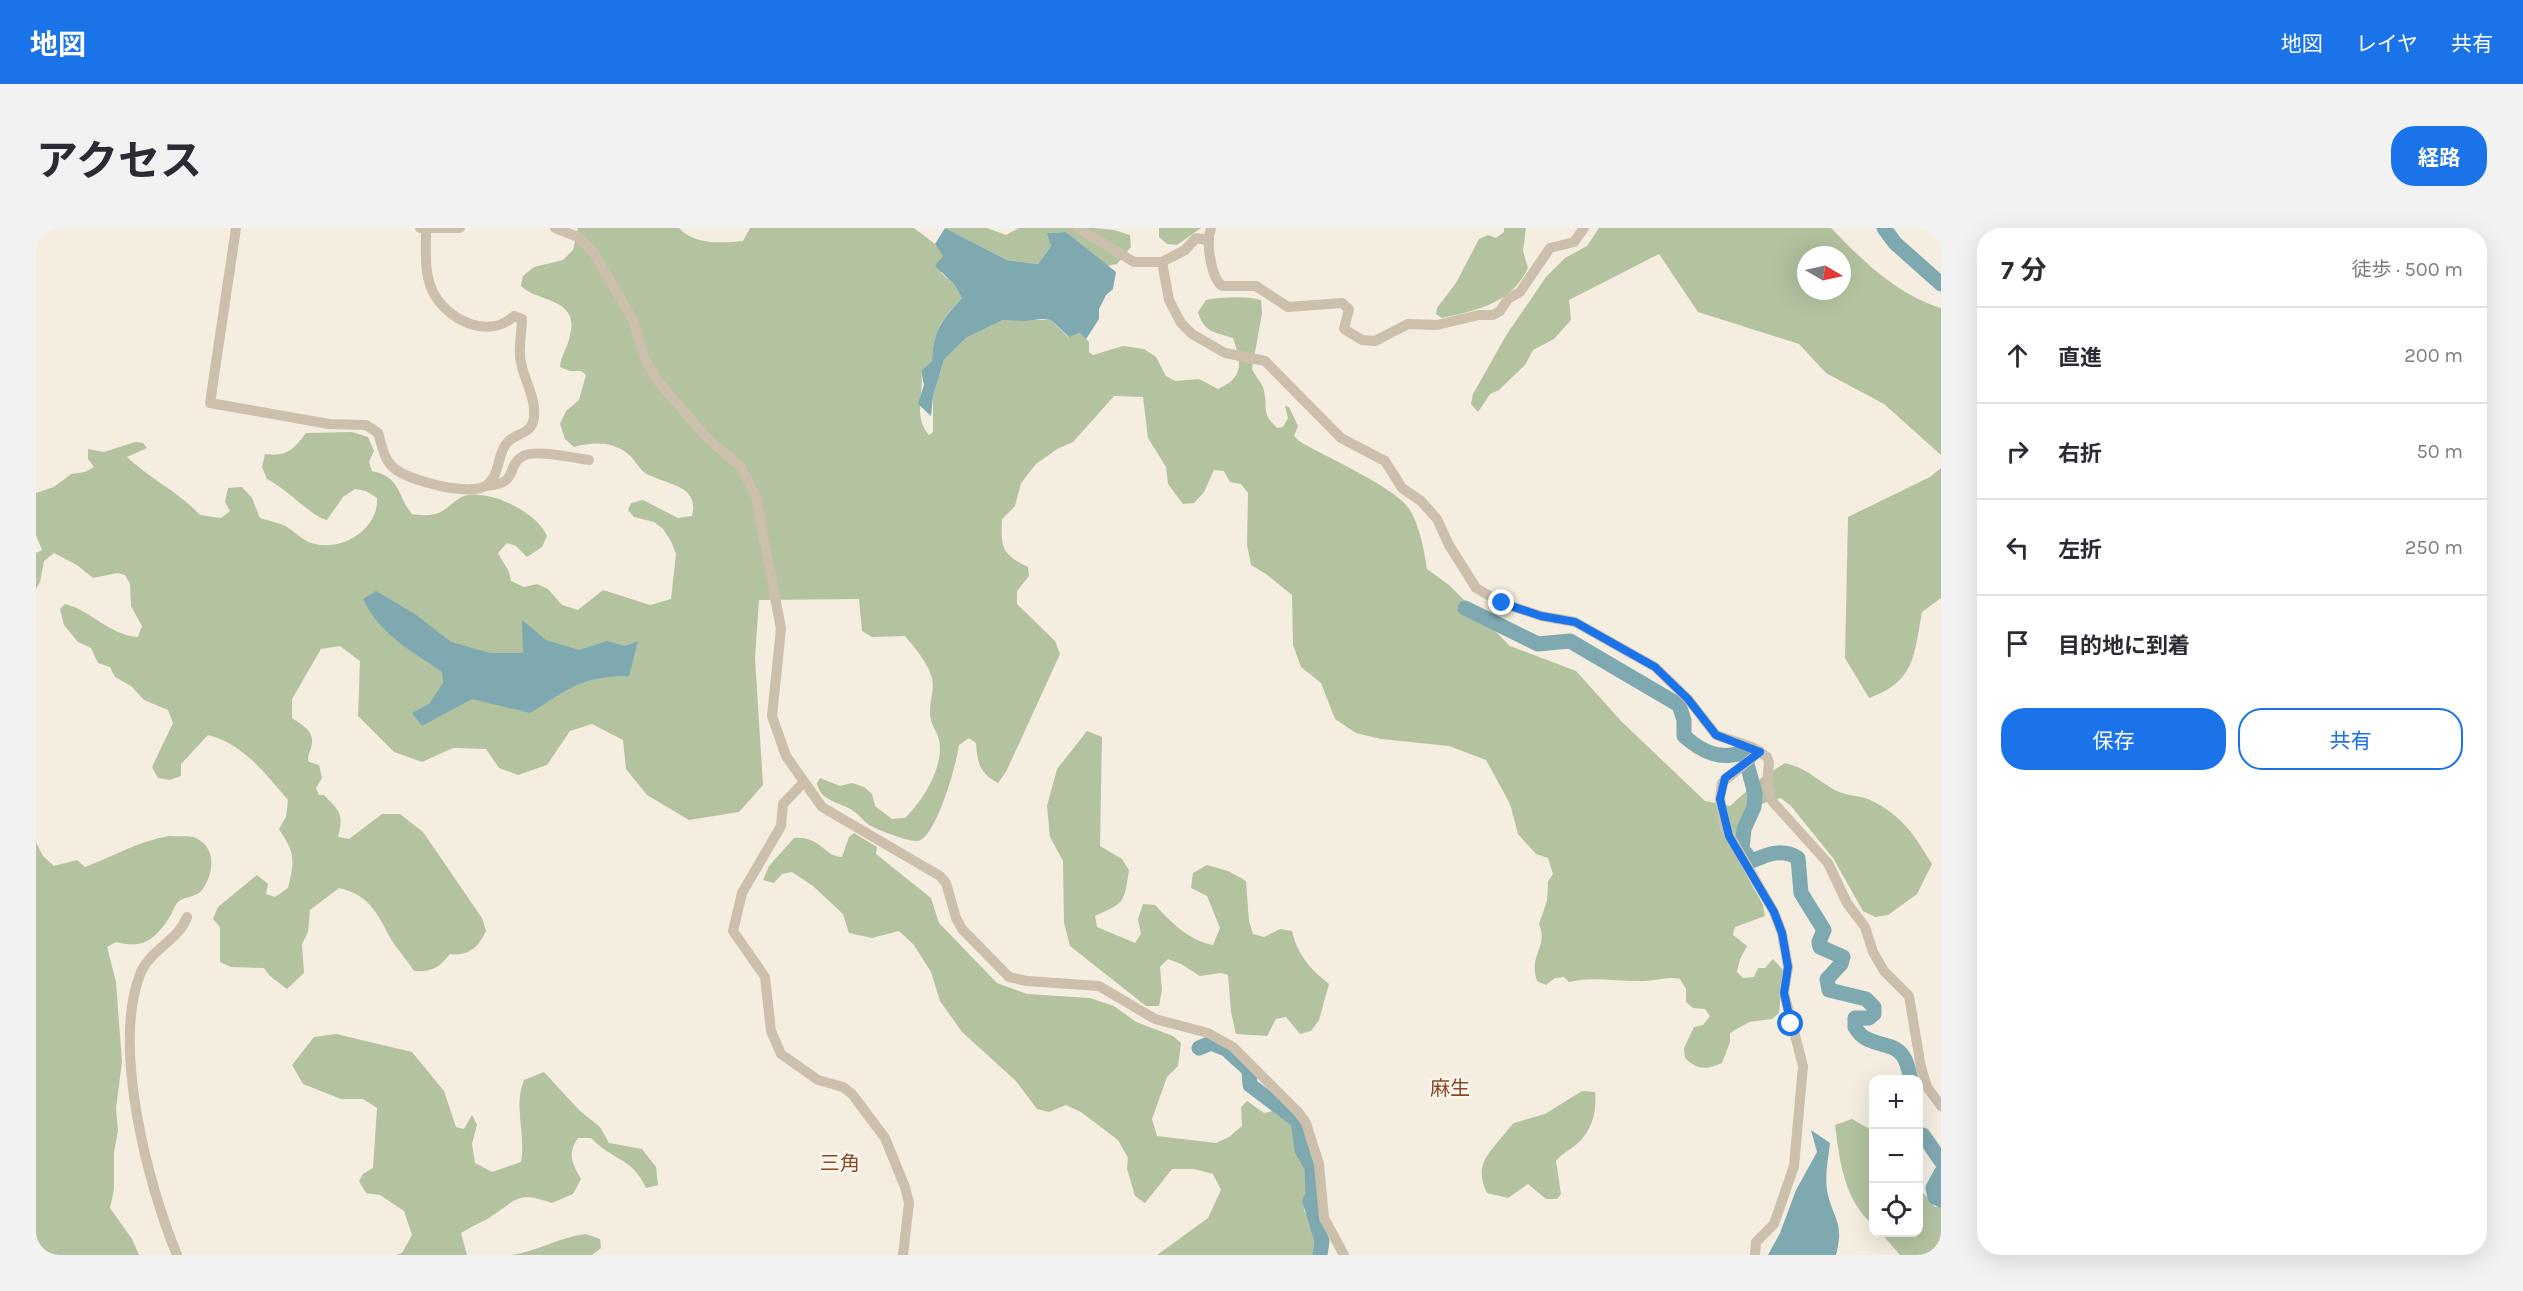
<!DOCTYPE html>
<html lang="ja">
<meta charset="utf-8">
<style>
body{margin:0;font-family:Karla,"Noto Sans JP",sans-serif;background:#f2f2f3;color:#2b2b33}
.controls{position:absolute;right:18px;bottom:18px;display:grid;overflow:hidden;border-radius:12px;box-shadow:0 6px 24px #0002}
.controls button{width:54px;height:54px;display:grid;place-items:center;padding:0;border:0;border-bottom:2px solid #e1e1e2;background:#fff;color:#2b2b33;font:30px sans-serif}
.compass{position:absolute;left:1761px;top:18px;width:54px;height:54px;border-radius:50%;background:#fff;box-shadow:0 6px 24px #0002;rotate:99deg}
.stop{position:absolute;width:18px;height:18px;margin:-14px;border:4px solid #1a73e8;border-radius:50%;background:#fff}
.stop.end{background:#1a73e8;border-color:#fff;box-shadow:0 2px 6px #0008}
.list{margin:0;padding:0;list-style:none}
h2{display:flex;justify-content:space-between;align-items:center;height:78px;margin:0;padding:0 24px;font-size:26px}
h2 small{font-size:20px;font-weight:400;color:#7c7c81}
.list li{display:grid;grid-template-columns:39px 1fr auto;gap:18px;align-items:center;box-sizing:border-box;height:96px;padding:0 24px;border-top:2px solid #e1e1e2}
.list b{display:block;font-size:22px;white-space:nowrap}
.list em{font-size:20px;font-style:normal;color:#7c7c81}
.actions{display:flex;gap:12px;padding:18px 24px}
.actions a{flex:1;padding:14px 0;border:2px solid #1a73e8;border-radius:24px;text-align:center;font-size:21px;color:#1a73e8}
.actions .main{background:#1a73e8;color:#fff}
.icon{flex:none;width:33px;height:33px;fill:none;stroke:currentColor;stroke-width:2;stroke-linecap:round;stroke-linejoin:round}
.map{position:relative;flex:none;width:1905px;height:1027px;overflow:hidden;border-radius:24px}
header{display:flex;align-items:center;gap:36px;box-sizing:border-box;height:84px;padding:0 30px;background:#1a73e8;color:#fff}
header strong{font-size:28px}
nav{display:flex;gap:33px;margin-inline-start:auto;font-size:21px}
.intro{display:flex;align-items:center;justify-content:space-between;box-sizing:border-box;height:144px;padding:0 36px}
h1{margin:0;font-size:42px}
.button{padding:15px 27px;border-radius:24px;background:#1a73e8;color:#fff;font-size:21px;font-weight:700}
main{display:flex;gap:36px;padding:0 36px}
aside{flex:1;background:#fff;border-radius:24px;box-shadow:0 6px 24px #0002}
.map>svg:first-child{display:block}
.green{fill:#b3c3a0;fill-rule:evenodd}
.water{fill:#7fa9b1}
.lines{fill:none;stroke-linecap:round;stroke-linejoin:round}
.river{stroke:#7fa9b1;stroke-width:15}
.minor{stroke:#ccbfac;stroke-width:10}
.route{stroke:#1a73e8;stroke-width:8}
.labels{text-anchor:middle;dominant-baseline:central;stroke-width:5;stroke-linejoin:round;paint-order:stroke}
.quarter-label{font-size:20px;fill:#8a4823;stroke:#fbf6ed}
</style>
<header>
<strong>地図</strong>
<nav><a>地図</a><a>レイヤ</a><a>共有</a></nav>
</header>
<div class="intro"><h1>アクセス</h1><a class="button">経路</a></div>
<main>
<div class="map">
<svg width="1905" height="1027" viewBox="0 0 1905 1027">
<rect width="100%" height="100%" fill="#f4ede0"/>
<g class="green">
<path d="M542,0H643C658,17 685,15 707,13L714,0H878L899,16L908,28L905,45L918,56L926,70C906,91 897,102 896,133L885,143C889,166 876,187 893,207L897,204V168L908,132L930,110L967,92H1015L1032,109L1045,105L1053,114V124L1057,127L1087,118L1108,121L1120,129L1130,148L1139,153L1163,151L1182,161C1209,149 1205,134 1197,110C1179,104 1168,105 1162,84L1170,72C1186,69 1209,68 1225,72L1226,85L1216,141C1219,148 1227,156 1228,163C1232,181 1225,185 1241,200L1247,199L1252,190L1249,178L1253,179L1262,198L1258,208L1263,213C1289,229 1360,259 1374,282C1384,299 1388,322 1391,341L1413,357L1474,418L1540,443L1586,494L1669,573L1694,578L1724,551L1749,535C1773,541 1780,552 1801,563C1811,568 1822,567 1832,571C1866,587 1877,605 1896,636L1881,666L1852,687L1839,689L1827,683L1797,630L1755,578L1745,570C1709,576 1708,596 1699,626L1727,677L1729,688L1699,699L1697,707L1711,718L1704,731L1701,744L1707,750L1718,749L1722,740H1729L1737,731L1747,742L1743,785L1736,791L1713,794L1694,805V814L1686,835C1671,842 1661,842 1649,830L1648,820L1658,799L1667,797L1674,788L1669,781L1657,780L1650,774V761L1644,751C1632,748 1620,753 1607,753C1581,754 1558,748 1533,754L1528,749L1519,750L1510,757L1501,753C1492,726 1513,719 1503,696L1511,673L1512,654L1517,646L1512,630L1500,626L1482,606L1474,576L1450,532L1413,518L1345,511L1320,505L1299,491L1285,455L1265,439L1257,417L1256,367L1230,346L1215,337L1211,317L1212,265L1205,256L1194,254L1188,243L1178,242L1168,264L1158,275L1147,276L1132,256L1130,239L1112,210L1107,169L1078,168L1037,214L1021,221L1000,236L985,255L979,278L966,291C965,319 965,326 992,339L993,348L981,363V376L1019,413L1024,426L970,544L962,555C944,546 941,534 940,515L933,510L923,517C921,535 900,610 882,613C872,614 842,602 833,597C827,593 823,586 816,582C803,574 784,573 781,555L784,550L804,558L816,555L828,559L836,566L839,578L856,591L869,590C886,574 909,538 903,512C901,503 895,497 894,487C893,475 899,461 896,450C892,435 879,420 869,408L836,409L826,403L823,371L723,372L719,430L727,557L703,584L653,592L611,567L590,541L587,512L556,496L534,503L511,537L482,547L463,540L450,521L417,520L386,534L358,524L322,488L324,433L304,418L285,421L256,471V490C268,498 280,504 275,520C273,526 271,528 273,534L283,537L286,550L280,560L283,567H288C304,584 308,585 302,609L313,611L346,586H364L387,604L446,690L450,703C443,719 432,729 414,726C403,740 396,744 378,743C372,734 365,725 358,716C342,689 337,668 303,660L274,682L272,704L266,716L268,745L251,761L234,748L228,740L195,739L184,734V699L177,691L182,679L221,647L232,656L230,666L239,669L252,660C259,632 259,625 243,601L250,589L252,572C230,546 206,515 172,507L145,536V548L134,552L122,550L116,539L137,495L132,482L108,472L95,458L79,449L74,439L62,435L55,420L42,414L28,397L24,381L29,376C56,383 73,407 102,409L106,398L95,378L94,356L89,347L81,345L57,350L41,337L18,325L8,333L4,354L0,361V325L6,322L0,307V265L18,259L35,246L49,244L58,239L52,231V221L68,224L99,214L107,215L111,220L91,229C114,251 143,264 164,287L185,290L194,283L189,274L192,260L206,259L216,270L224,290C233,293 244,295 251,299C260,305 268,314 279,316C308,323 343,300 341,270L330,263L319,261L307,269L291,292C276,289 250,260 231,251L226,239L229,226C251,229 257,222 270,205L316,204L332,209L338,223L333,234L336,243C366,250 360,266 376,286C385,288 400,288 408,282C416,277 421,269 432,267C457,263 502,285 511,308L506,319L491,329L480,318L471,315L462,325L473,344L475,353L488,359L501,356L512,361L526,377L542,382L567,362L614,377L635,371L640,326L635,313L627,301L618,294L598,289L592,282L595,275L607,272L642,290L656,288C664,257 631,257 611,246C603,242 599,231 592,226C576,213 556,214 538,219L529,211L524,196L530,183L543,172L550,147L545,143H534L524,139C525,127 532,119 534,107C544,70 501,74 485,58L487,48L498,39L527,32L537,22Z"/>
<polygon points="909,0 951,0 970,7 983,0 1058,0 1078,2 1094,7 1095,19 1081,36 1071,38 1030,4 1012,5 1015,18 1002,36 971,32"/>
<polygon points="1123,0 1165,0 1141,17 1131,16 1123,9"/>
<path d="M1468,0H1490L1487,23L1492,40C1475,76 1441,82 1406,90L1400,86L1401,80L1420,55L1443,11L1452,7L1460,10L1468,4Z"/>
<path d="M1563,0H1795C1827,33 1860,66 1905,80V227L1848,176L1790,145L1763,116L1662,84L1623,26L1533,72L1535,92L1518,111L1497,122L1489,137L1463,162L1454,166L1442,184L1435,176L1437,166L1471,106L1510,49L1529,30L1551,18ZM1770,27H1806V63H1770Z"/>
<path d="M1905,240V370L1886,384C1878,427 1879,454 1833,470L1809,430L1812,289L1894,249Z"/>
<path d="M1051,503L1066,509L1064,618L1086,631L1093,642C1088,676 1089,674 1059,688L1061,699L1099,715L1105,706L1102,691L1107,676L1119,677C1135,694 1153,713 1177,717L1184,700L1171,668L1155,660L1157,645L1171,637L1192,643L1210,653L1213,693L1217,706L1228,709L1244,701L1256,703C1262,727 1273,740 1293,756L1283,792L1275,803L1264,806L1250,789L1240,791L1231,808L1200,806L1195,784L1192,747L1185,745L1164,748L1145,736L1132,731L1124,739L1126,762L1123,778H1110L1034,718L1028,695L1027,633L1014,609L1011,578L1021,541Z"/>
<path d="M818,605L841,619L840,626L895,670L903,695L961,755L991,766L1054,770L1078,778L1100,794L1137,808L1145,815L1142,838L1131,849L1116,891L1121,908L1180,915L1193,909L1206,898L1205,879L1211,873L1228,885L1242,882L1258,900L1262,921L1271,939L1274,965L1268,982L1288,1027H1121L1172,990L1185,962L1177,946L1158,941H1136L1109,975L1099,968L1091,941L1092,930L1082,912L1045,884L1030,877L1013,884L1001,881L980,853L926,804L904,773L895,744L878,717L863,703L836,710L813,705L807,686L777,658L756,644L746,646L738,655L727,652L733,638L758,610C785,608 788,629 806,629L813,609Z"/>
<path d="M133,608C141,609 153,607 160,610C181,620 178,646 166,662C161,669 149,668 142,674C138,678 136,686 133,690C118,713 106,721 80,714L71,719L80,754L86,834L80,880L82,903L78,924V961L74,980L96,1011L103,1027H0V614L7,628L18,638L41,632L49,639C78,628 103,613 133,608Z"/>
<path d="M300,806L376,824L408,863L420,899L428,901L436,887L441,897L436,916L439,935L456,944L485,934C490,904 477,879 488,852L508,844L544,883L564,899L573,915L606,921L620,939L622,957L610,960C596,929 577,933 555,910H542C531,926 536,935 545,951L537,966L516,975C485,965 484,968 459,986C449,993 436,998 425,1005L431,1027H360L366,1025L376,1007L368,983L344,967L330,965L323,953L327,946L337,940L341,880L327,871H305L267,856L256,837L278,809Z"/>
<path d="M1546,863L1559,864C1561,882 1557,900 1543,914C1536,921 1527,924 1520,933L1525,966L1521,971H1510L1492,956L1472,970L1451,965C1436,935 1456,923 1474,899L1478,895L1509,886Z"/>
<path d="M1816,891L1837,903V997C1808,971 1804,935 1799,897Z"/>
<polygon points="1883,960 1899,979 1905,979 1905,1027 1864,1027 1845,1005 1882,1004"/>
<path d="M550,1006L564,1011L565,1020L556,1027H476C501,1023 524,1009 550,1006Z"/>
</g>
<g class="water">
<path d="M909,0L971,32L1002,36L1015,18L1011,5L1030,4L1080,44L1077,61L1070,67L1063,81V91L1050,111L1044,105L1033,109L1015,92L1006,91L989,93L967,92L930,110L908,132L897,168L895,188L882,176L888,157L885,143L896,133C897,102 906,92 926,70L918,56L899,38L907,28L899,16Z"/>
<path d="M340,363L379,386L415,414L454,425H487L486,392L510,412L543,422L571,413L589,418L602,413L593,448C545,448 533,461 494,485L436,471L386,498L376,485L393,476L407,455L406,444C376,423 343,406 327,371Z"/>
<path d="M1775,902L1794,915C1792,933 1788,949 1792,967C1799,994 1808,995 1800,1027H1732L1744,1005L1760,962L1781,924Z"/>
</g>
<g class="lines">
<g class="river">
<polyline points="1848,0 1859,15 1905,56"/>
<path d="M1429,380L1502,416L1534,413L1643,477L1648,492V508C1666,524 1685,533 1708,524L1719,566L1718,579L1708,601L1706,621L1716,633C1732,626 1746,620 1762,630L1765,665L1788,702L1783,714L1784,719L1807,729L1805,736L1791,751L1793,762L1830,771L1838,779V786L1833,790H1819V799C1831,821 1855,811 1867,828C1872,835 1873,844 1875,852"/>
<polyline points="1163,820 1175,815 1190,821 1213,842 1214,857 1262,893 1266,922 1276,939 1277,968 1274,973 1286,1013 1284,1027"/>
<polyline points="1882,906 1887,907 1905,933"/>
<polyline points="1905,945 1897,960 1899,969 1905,972"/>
</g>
<g class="minor">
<path d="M200,0L174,175L293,196L330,197L342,205C346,217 348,233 359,241C374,253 435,269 451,257C464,247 461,228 470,216C476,206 493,207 497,194C503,171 485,149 484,128C483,115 486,103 486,91L478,88C452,112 410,92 396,62C388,43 390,22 390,2"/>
<polyline points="384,0 424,0"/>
<polyline points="519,0 542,9 558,25 598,94 608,129 621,152 669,208 704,238 720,268 745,401 736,488 750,528 786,579 904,648 910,655 920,690 926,701 973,749 991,753 1063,758 1119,791 1172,805 1197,819 1262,884 1270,895 1283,936 1288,990 1308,1027"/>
<polyline points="1042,0 1098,34 1126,34 1149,22 1160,10 1171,12"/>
<path d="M1175,0C1170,13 1174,48 1186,58H1220L1252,79L1306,75L1313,81L1308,101L1326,112L1339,113L1372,96L1401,97L1443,87H1457L1464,83L1472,71L1484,64L1514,20L1538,14L1548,0"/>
<polyline points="1126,34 1133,72 1145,95 1156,106 1189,125 1229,133 1305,210 1349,233 1366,260 1385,273 1401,291 1413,317 1440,360 1466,375 1505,388 1539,394 1619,439 1652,471 1680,507 1716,519 1731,529 1733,535 1731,555 1736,573 1792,635 1811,675 1829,699 1837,724 1848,743 1873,768 1885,839 1891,859 1905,878"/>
<path d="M450,258C484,256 469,238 487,228C501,221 537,230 553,232"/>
<polyline points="768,554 747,576 745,598 706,665 697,703 729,749 735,803 745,826 782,852 807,859 816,866 849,910 869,959 873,975 867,1027"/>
<path d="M141,1027C112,957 75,817 105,744C115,721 143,712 151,689"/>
<polyline points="1719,1027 1720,1014 1738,996 1758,938 1767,838 1748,765 1752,739 1746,705 1738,684 1688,598 1684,571 1686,555 1724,523"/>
</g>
</g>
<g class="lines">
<polyline class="route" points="1466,375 1505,388 1539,394 1619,439 1652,471 1680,507 1724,524 1689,550 1684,571 1693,608 1738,684 1746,705 1752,739 1748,765 1755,796"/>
</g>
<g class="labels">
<g class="quarter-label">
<text x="1414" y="860">麻生</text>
<text x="804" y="935">三角</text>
</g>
</g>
</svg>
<div class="controls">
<button>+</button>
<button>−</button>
<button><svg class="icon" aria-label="locate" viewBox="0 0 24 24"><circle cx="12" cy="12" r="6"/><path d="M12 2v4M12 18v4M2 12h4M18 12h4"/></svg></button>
</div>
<svg class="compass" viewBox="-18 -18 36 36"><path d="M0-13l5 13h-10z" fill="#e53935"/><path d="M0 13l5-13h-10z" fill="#7c7c81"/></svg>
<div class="stop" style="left:1755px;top:796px"></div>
<div class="stop end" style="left:1466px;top:375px"></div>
</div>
<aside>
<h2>7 分<small>徒歩 · 500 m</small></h2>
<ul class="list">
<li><svg class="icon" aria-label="ahead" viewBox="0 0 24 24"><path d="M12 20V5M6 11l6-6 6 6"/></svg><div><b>直進</b></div><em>200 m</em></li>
<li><svg class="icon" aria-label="right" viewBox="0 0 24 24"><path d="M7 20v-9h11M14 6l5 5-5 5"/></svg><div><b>右折</b></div><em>50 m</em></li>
<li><svg class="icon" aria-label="left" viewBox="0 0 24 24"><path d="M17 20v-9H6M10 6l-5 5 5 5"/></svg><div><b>左折</b></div><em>250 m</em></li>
<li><svg class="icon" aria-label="arrive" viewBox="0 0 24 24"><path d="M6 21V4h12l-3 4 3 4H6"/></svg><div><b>目的地に到着</b></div></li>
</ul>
<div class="actions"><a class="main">保存</a><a>共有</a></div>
</aside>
</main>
